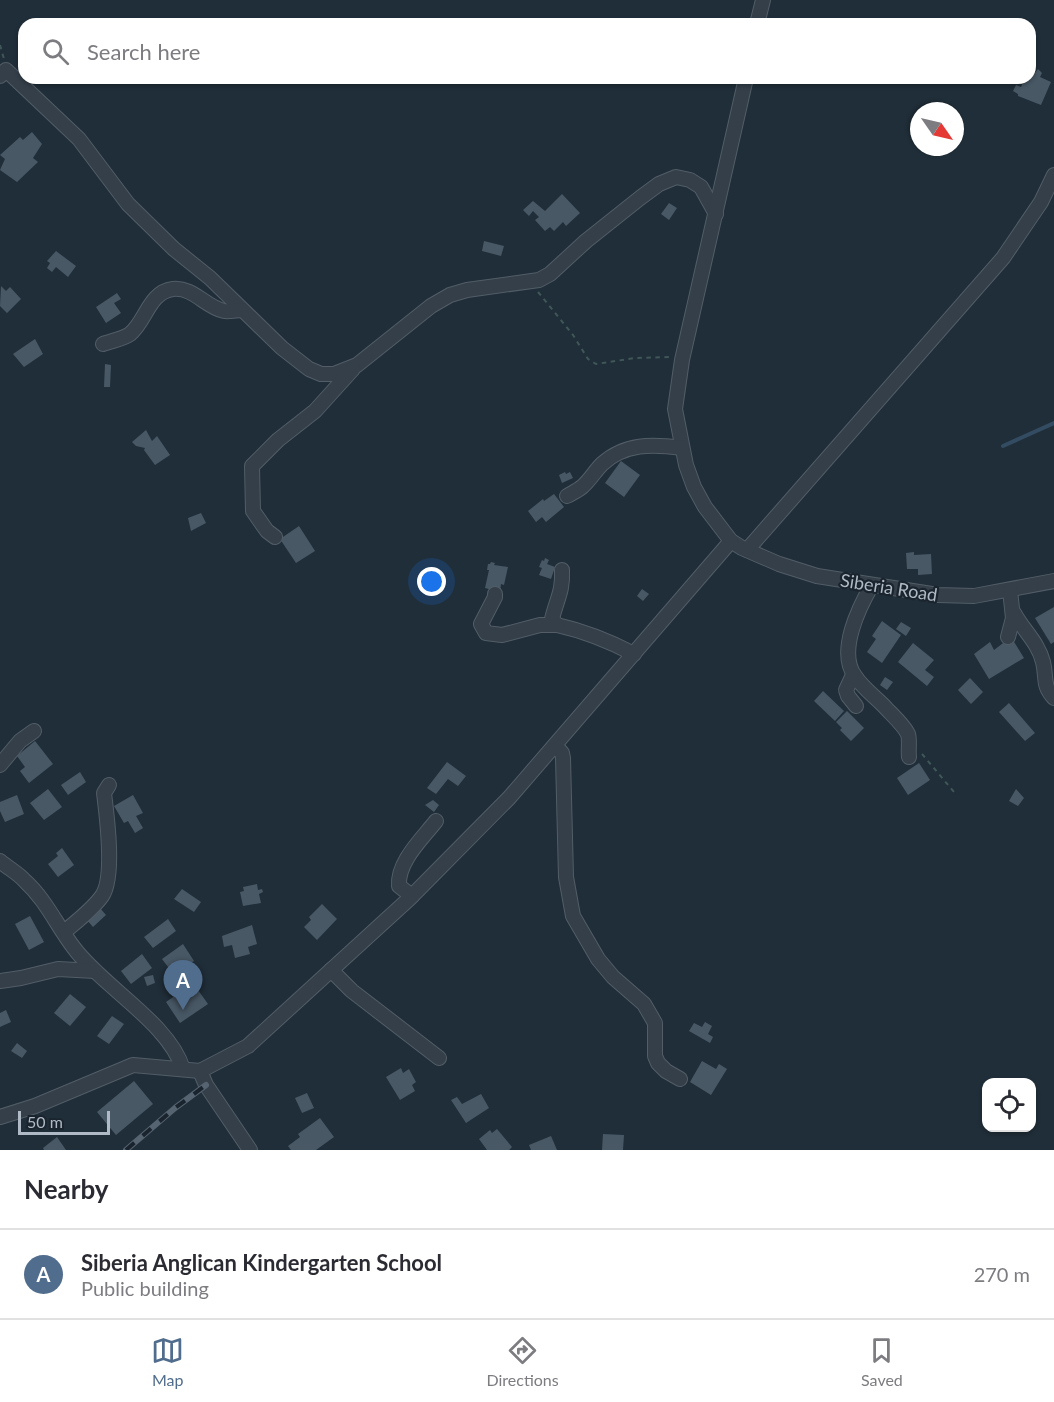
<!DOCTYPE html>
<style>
body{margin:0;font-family:Lato,sans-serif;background:#f2f2f3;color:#2b2b33}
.controls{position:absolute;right:18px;bottom:18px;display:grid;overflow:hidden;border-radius:12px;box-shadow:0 2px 4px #0004}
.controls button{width:54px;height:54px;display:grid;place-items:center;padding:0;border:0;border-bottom:2px solid #e1e1e2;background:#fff;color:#2b2b33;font:30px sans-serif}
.compass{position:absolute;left:910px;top:102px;width:54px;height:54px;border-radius:50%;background:#fff;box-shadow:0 2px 4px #0004;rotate:124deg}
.scale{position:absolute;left:18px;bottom:15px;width:92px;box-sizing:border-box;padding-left:6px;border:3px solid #afbac6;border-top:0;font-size:16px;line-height:21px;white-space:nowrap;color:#afbac6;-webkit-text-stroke:4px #1a242e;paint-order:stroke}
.you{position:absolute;left:432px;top:582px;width:21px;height:21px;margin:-15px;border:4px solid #fff;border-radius:50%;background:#1a73e8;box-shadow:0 0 0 9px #1a73e833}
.badge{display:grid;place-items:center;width:39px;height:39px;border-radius:50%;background:#516d8d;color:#fff;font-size:20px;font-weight:700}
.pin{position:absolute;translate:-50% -50px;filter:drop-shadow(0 2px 3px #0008)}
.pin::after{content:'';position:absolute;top:32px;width:21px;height:18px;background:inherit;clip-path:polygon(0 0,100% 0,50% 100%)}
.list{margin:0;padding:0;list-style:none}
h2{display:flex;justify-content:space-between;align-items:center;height:78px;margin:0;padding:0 24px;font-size:26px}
h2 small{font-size:20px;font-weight:400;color:#7c7c81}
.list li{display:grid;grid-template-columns:39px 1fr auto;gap:18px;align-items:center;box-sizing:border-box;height:90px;padding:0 24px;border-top:2px solid #e1e1e2}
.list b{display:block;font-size:22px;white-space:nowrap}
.list p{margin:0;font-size:20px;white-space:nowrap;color:#7c7c81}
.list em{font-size:20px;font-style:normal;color:#7c7c81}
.icon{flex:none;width:33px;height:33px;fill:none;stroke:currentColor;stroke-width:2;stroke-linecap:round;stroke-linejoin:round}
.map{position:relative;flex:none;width:1054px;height:1150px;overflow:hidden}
.search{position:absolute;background:#fff;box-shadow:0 2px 4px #0004;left:18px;right:18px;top:18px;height:66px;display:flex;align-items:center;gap:15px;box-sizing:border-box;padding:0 21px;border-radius:18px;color:#7c7c81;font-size:22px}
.sheet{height:168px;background:#fff}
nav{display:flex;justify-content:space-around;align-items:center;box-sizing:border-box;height:84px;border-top:2px solid #e1e1e2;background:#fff;font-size:16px;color:#7c7c81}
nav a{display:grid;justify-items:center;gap:3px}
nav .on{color:#516d8d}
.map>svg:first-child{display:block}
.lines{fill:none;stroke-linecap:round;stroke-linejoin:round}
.stream{stroke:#334c61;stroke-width:4}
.building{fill:#485865}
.minor-casing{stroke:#525d67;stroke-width:16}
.path{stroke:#405757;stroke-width:2;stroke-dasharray:4.5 4.5;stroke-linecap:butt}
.minor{stroke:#343f4a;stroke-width:14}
.rail-casing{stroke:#566471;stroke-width:6}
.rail{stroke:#1a242e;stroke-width:4;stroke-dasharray:11;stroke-linecap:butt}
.labels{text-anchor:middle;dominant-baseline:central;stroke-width:4.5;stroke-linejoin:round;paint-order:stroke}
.street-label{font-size:18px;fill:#afbac6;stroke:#1a242e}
</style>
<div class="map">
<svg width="1054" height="1150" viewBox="0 0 1054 1150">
<rect width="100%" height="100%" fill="#202e39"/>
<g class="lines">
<polyline class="stream" points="1003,446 1054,423"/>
</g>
<g class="building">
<polygon points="1038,69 1042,73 1040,77 1051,82 1041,105 1018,96 1018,94 1013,91 1016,85 1021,87 1025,78 1030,78 1030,73 1033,75"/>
<polygon points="32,132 42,144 33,158 38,162 17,182 0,170 5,159 0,155 20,137 23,140"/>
<polygon points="562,194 580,213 566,226 563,222 554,231 550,227 545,231 535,220 539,217 533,211 529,216 523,210 533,201 545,211"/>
<polygon points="669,203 677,208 669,220 661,214"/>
<polygon points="484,241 504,246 501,256 482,251"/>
<polygon points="56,251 76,266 68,277 56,267 52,272 47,268 50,263 47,261"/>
<polygon points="1,286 6,291 10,287 21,299 7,313 0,306"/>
<polygon points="117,293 121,299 114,303 121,313 106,323 96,307"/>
<polygon points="35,339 43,354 24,367 13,354"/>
<polygon points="105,364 111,365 110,387 104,387"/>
<polygon points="146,430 152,441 157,436 170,455 155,465 144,450 145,448 136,446 132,442"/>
<polygon points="621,461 640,475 624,497 605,483"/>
<polygon points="565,472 566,474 570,472 573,478 562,483 559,475"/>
<polygon points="554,494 564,507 546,522 542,517 536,522 528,511 543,499 544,501"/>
<polygon points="201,513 206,523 191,531 188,518"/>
<polygon points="299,526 315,551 296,563 280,539"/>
<polygon points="914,552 914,555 931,554 932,574 918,575 918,569 907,569 906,553"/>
<polygon points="545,558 549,560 547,564 555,567 551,579 539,575 542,568 539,567 542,560 544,561"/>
<polygon points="491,562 495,563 494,565 508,567 504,585 501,584 500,592 485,588 489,570 487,570 488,564 490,564"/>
<polygon points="642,589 649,594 643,601 637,596"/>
<polygon points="1054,607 1054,642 1051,644 1035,618"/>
<polygon points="882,621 901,635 882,663 867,652 876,639 872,636"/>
<polygon points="901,622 911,628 906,636 896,629"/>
<polygon points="1011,637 1024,658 989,679 974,654 990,642 994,650"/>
<polygon points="913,643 934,660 925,670 934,677 927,686 898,662"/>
<polygon points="885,677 893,682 887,690 880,685"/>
<polygon points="970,678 983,692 971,704 958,690"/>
<polygon points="823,691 844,711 835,721 814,701"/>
<polygon points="1009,703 1035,733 1025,741 999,712"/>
<polygon points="847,711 864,728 851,741 840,730 842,728 836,722"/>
<polygon points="35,741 53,764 29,783 20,771 25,767 17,756"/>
<polygon points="447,762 466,776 458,786 448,779 436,794 427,788"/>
<polygon points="919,763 930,780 908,795 897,778"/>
<polygon points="80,772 86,782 68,795 61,785"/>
<polygon points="48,789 62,807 44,820 30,803"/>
<polygon points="1016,789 1024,798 1018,806 1009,801"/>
<polygon points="17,795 24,814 5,822 0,811 0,802"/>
<polygon points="133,795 143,813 136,816 143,828 135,833 128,821 124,823 114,806"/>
<polygon points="433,800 439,805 434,812 425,805"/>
<polygon points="62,848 74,865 58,877 48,864 58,856 56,853"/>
<polygon points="257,884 258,890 262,889 263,892 259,894 261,903 243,906 240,892 244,891 243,887"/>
<polygon points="182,889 201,902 194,912 174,899"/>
<polygon points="322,904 337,919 317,940 304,927 311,920 309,917"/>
<polygon points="99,907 106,915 93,927 86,919"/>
<polygon points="30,916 44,942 29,950 15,924"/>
<polygon points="168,919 176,931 153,948 144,937"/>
<polygon points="252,925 257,944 248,947 250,954 235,958 232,945 224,947 222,936"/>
<polygon points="183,944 194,961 174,975 162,959"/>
<polygon points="142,954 152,968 131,984 121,971"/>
<polygon points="153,975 155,983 147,986 144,977"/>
<polygon points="193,983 208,1004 180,1023 166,1002"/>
<polygon points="70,994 86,1007 70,1026 54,1013"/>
<polygon points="6,1010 11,1022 0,1027 0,1013"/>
<polygon points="112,1016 124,1024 109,1044 97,1036"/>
<polygon points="705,1022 712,1026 708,1034 713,1037 710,1043 689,1031 694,1023 702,1027"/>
<polygon points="17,1043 27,1051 22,1058 11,1051"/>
<polygon points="702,1061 716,1069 719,1064 727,1069 711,1095 690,1082"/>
<polygon points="401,1068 403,1073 409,1069 416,1082 412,1085 415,1091 400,1100 386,1077"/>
<polygon points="134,1081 153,1104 116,1135 97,1112"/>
<polygon points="307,1093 314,1108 302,1113 295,1098"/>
<polygon points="481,1094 489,1108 466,1123 451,1100 457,1097 462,1104"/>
<polygon points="320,1118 334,1137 316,1150 291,1150 288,1146 300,1137 298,1134"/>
<polygon points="497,1129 512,1147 509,1150 487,1150 479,1139 490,1130 492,1133"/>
<polygon points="603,1134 624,1135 623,1150 602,1150"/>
<polygon points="551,1136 557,1150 531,1150 529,1145"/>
<polygon points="57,1137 66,1150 44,1150 43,1148"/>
</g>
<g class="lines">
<g class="minor-casing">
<g id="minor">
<polyline points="757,24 763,0"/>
<polyline points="0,76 6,70 79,139 128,204 174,249 210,278 282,348 309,369 321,374 334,374 357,365 431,306 450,295 467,290 539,280 550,274 586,241 640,198 659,184 676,177 690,180 701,187 716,214"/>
<polyline points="746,78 682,360 675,409 686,465 694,487 705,507 731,541 742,548 779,564 817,576 938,595 974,596 1054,581"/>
<path d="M103,344C111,341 123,339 130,334C146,321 149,292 173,289C194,287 205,307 224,311C229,312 237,310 242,310"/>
<path d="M567,496C572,493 579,490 583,486C590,480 595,471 602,464C625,443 652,444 682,448"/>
<polyline points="275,537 267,531 253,511 252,466 278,440 315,411 353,369"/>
<polyline points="747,550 1003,258 1041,202 1054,175"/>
<path d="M562,570C563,592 557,598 552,619L557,625C584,631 609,641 634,654"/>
<path d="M872,585C859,607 837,652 855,676C862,687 874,696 884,706C891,714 903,724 908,734C910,740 908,751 909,757"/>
<polyline points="495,594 495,597 481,624 486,633 502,635 540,625 557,625"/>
<path d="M1014,613C1023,630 1038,642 1043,662C1047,678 1042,685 1054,698"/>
<polyline points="1008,637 1013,618 1010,590"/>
<polyline points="853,675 846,690 848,696 856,706"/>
<polyline points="555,745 562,753 563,758 566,877 573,916 598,959 613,977 644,1004 655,1023 655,1056 658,1063 666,1071 680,1079"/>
<polyline points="0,765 20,741 34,731"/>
<path d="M0,861C8,868 18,873 25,881C46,900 57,926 74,948C103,987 169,1023 183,1069"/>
<path d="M412,896L399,886C397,862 422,839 436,821"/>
<path d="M64,932C77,921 92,910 102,896C115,877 107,817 104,793L109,785"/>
<polyline points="331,970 352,991 439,1058"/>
<polyline points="0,981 21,978 58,969 95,971"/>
<polyline points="200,1071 206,1085 250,1150"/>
<polyline points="0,1117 35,1106 133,1065 200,1071 248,1046 409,899 509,798 731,541"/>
</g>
</g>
<g class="path">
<polyline points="0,45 4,59"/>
<polyline points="538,292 573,335 588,359 596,364 635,358 671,357"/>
<polyline points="922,754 954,792"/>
</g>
<use href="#minor" class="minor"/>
<g class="rail-casing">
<polyline id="rail" points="126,1150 175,1108 206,1085"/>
</g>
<use href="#rail" class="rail"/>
</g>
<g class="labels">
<g class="street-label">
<text transform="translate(889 587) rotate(9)">Siberia Road</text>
</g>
</g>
</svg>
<div class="controls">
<button><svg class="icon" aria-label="locate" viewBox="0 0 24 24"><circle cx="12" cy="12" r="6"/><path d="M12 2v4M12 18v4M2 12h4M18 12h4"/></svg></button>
</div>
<svg class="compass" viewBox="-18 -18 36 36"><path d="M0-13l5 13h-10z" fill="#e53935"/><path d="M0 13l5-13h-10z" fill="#7c7c81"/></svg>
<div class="scale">50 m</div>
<div class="you"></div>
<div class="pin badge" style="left:183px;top:1010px">A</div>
<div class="search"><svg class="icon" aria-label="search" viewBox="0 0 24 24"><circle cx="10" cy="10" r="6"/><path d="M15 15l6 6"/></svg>Search here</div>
</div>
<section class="sheet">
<h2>Nearby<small></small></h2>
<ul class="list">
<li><span class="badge">A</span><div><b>Siberia Anglican Kindergarten School</b><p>Public building</p></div><em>270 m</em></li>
</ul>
</section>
<nav>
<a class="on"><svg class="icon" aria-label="map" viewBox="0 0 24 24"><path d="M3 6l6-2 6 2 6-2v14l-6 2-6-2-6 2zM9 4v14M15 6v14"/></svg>Map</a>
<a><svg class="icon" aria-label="directions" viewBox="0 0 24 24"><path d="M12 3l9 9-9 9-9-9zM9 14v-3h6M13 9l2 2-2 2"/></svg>Directions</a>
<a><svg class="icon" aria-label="saved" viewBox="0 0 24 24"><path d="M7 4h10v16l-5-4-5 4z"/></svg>Saved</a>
</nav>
